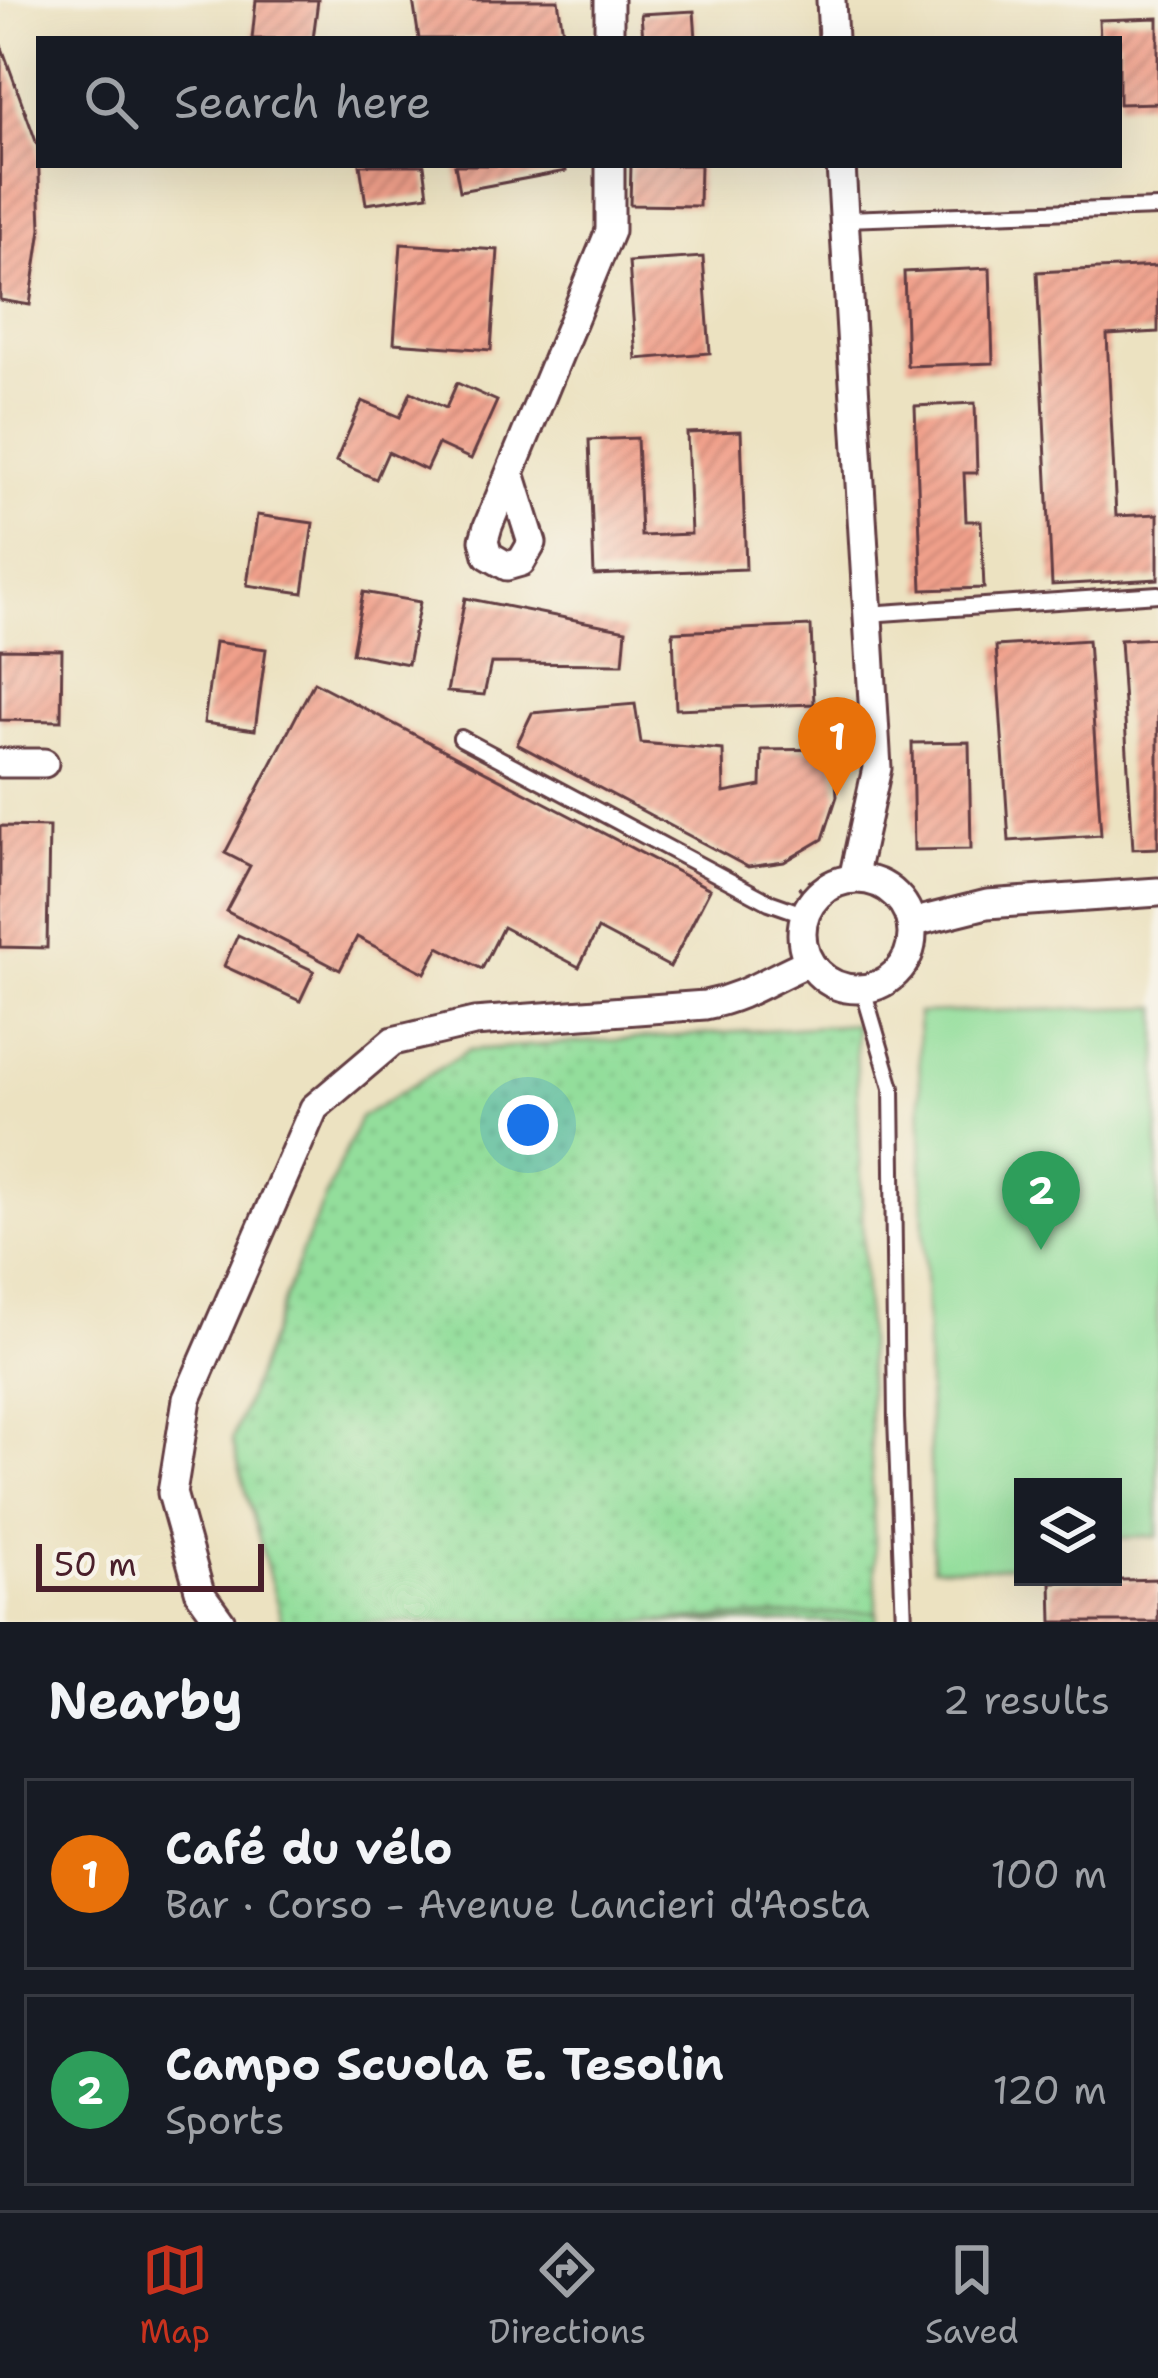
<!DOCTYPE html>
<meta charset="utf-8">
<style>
body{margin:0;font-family:"Shantell Sans",sans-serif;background:#20242c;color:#f1f3f6}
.controls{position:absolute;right:36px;bottom:36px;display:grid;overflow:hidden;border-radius:0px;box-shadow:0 12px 48px #0002}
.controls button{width:108px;height:108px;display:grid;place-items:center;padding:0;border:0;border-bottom:3px solid #363941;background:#171b24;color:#f1f3f6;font:60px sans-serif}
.scale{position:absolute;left:36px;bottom:30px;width:228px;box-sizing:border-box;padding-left:12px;border:6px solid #4a1f2b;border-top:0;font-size:33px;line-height:42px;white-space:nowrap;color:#4a1f2b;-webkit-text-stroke:9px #f7f3e8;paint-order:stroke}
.you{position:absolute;left:528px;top:1125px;width:42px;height:42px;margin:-30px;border:9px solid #fff;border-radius:50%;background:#1a73e8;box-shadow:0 0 0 18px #1a73e833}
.badge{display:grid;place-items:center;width:78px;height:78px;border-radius:50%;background:#c8321e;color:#fff;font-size:39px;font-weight:700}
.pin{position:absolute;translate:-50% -99px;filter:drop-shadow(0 3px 6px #0008)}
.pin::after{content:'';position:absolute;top:63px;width:42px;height:36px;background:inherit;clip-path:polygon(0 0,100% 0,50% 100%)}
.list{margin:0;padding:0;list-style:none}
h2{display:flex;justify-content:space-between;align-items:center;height:156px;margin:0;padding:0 48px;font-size:51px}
h2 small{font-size:39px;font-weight:400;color:#9ea1a6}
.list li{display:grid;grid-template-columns:78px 1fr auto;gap:36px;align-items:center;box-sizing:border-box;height:192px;margin:0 24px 24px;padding:0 24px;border:3px solid #363941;border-radius:0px}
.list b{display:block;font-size:45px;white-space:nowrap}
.list p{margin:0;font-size:39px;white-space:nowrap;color:#9ea1a6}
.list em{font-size:39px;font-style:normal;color:#9ea1a6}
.icon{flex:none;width:66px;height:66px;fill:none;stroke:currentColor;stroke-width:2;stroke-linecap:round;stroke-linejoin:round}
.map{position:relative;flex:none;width:1158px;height:1622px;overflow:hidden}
.search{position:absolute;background:#171b24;box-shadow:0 12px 48px #0002;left:36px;right:36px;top:36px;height:132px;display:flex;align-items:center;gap:30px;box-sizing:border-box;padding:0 42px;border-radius:0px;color:#9ea1a6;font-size:45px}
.sheet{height:588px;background:#171b24}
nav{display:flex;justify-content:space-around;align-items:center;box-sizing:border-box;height:168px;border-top:3px solid #363941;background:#171b24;font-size:33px;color:#9ea1a6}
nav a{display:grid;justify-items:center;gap:6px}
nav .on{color:#c8321e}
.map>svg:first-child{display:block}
.park{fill:url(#park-dots);stroke:#6e7e63;stroke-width:3}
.garden{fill:#93de9b;stroke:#6e7e63;stroke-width:3}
.building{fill:url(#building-hatch)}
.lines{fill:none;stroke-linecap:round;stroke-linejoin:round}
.lane-casing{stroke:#623c42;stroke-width:20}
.street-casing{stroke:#623c42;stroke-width:33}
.path{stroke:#623c42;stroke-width:6;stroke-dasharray:3 9;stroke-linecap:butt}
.lane{stroke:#fff;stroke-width:14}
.street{stroke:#fff;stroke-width:27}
</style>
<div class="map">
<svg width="1158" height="1622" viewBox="0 0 1158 1622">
<defs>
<pattern id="park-dots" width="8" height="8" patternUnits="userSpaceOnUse" patternTransform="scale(3)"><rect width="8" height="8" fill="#93de9b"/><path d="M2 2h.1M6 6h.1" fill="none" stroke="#80be86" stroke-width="1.8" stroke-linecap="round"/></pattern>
<pattern id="building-hatch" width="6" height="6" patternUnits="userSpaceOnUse" patternTransform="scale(3)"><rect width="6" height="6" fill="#f1a08b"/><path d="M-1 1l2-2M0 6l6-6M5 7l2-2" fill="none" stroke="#c58272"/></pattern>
</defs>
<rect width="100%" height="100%" fill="#f7f3e8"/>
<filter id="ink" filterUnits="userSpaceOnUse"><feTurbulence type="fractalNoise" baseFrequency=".00833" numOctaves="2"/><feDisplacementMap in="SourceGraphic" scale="24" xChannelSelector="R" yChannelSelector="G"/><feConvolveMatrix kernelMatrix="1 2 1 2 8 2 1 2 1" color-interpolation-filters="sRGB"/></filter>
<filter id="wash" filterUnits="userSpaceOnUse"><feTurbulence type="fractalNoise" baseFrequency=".004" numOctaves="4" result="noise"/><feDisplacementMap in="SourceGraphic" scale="48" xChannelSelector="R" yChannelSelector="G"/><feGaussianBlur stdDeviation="2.7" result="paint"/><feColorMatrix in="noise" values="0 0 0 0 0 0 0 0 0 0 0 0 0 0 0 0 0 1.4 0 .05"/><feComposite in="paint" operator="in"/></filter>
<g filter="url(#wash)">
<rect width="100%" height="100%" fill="#ece2c1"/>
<polygon class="park" points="855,1024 877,1612 631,1622 282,1622 232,1440 302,1251 360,1118 469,1050"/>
<g class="garden">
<polygon points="1158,1007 1158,1537 1113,1538 1113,1487 1023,1487 1023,1563 996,1568 933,1567 918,1013"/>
<polygon points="877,1612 877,1622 631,1622"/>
</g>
<g id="blocks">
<g class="building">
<polygon points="256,0 318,0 313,39 252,39"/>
<polygon points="413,0 558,0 564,39 419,39"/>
<polygon points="694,11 696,39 643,39 641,14"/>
<polygon points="1158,18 1158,103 1119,104 1119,39 1100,39 1099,20"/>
<polygon points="1,45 38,147 41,229 30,305 0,300"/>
<polygon points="360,165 424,165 428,195 366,204"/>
<polygon points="455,165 565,165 566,171 460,191"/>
<polygon points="631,165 700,165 699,206 630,205"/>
<polygon points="401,244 498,250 491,350 394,343"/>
<polygon points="703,257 710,353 636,359 629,262"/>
<polygon points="1158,266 1158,332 1107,335 1116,516 1158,514 1158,579 1052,585 1037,272"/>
<polygon points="990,268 993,363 907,366 904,272"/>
<polygon points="457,383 497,401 471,459 438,444 426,470 388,452 376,479 336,461 362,401 400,417 411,392 446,408"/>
<polygon points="975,403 977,473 964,473 966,521 981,521 984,588 922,590 915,406"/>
<polygon points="741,431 746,569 594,575 589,440 637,438 641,536 691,534 687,433"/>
<polygon points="257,515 313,523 303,593 247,585"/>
<polygon points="363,592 420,602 408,664 352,653"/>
<polygon points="465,598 626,630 623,664 491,663 484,695 447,692"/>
<polygon points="811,626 814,704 676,709 673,632"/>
<polygon points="1158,638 1158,848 1133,849 1120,640"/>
<polygon points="1088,640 1101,835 1009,841 996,646"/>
<polygon points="215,642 266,649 255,730 204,723"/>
<polygon points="0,649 62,650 61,721 0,720"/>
<polygon points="314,682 710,889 670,967 598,929 579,967 503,927 482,969 439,947 425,973 357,937 340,970 226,911 250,866 225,853"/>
<polygon points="635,704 641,743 723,750 724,793 761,786 762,750 834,749 837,796 823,839 784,862 748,867 517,744 532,713"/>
<polygon points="969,742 971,849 914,850 912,743"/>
<polygon points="0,826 49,827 47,948 0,947"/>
<polygon points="238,935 314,971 300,1001 224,966"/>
<polygon points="1158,1579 1158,1622 1052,1622 1051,1582"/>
</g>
</g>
</g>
<g filter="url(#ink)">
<use href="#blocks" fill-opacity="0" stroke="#623c42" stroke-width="3"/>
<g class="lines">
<g class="lane-casing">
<g id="lane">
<polyline points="845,219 1158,208"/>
<polyline points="867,614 1158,594"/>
<polyline points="461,738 769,902 806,915"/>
<polyline points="863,989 892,1088 896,1418 904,1622"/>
</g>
</g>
<g class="street-casing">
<g id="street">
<polyline points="609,0 609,39"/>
<polyline points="831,0 833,39"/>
<polyline points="841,165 877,768 853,879"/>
<polyline points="511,476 532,543 521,562 507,566 488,555 484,540 488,526 610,231 610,165"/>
<polyline points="0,763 44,763"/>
<circle cx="857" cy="934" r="55"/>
<polyline points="911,923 987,904 1158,892"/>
<path d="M221,1622L200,1593L172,1493L187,1399L314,1108L393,1041L474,1022L705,1005C747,997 770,978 809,962"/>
</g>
</g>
<polyline class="path" points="799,890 828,871"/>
<use href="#lane" class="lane"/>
<use href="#street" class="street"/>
</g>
</g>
</svg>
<div class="controls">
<button><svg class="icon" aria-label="layers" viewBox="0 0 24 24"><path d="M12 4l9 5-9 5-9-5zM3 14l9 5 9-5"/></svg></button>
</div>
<div class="scale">50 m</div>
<div class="you"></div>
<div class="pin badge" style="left:837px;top:796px;background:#e8710a">1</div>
<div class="pin badge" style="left:1041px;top:1250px;background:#2e9e5b">2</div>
<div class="search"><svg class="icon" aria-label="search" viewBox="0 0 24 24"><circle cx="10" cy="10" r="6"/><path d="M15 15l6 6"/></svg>Search here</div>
</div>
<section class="sheet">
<h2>Nearby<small>2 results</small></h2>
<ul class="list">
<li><span class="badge" style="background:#e8710a">1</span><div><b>Café du vélo</b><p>Bar · Corso - Avenue Lancieri d'Aosta</p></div><em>100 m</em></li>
<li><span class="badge" style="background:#2e9e5b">2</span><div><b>Campo Scuola E. Tesolin</b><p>Sports</p></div><em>120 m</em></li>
</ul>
</section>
<nav>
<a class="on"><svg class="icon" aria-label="map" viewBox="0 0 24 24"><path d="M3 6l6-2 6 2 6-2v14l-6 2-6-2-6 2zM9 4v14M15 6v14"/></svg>Map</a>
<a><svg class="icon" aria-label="directions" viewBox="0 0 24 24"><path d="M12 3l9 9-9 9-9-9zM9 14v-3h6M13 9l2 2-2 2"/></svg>Directions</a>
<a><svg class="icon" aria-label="saved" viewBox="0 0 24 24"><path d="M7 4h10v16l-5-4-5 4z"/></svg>Saved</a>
</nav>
